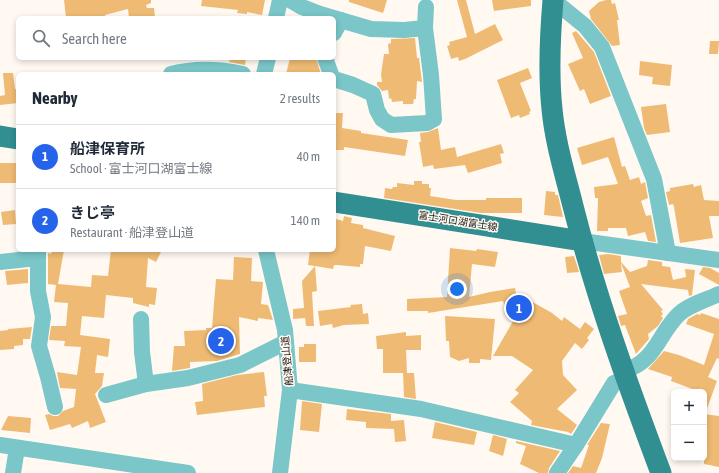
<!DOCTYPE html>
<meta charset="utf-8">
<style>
body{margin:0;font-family:"Asap Condensed","Noto Sans JP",sans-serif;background:#f6f6f7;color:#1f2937}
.controls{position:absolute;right:12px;bottom:12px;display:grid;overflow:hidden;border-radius:6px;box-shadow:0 2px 6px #0003}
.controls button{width:36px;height:36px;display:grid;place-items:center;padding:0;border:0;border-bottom:1px solid #e0e1e3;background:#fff;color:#1f2937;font:20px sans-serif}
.you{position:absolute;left:457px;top:289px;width:14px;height:14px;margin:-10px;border:3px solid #fff;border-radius:50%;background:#1a73e8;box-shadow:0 0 0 6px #1a73e833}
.badge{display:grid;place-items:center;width:26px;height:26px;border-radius:50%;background:#2563eb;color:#fff;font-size:13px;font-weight:700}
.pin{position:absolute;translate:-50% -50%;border:2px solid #fff;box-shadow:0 1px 4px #0006}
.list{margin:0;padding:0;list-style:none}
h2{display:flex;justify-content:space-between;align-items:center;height:52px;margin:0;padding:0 16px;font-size:17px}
h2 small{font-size:13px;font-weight:400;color:#747a83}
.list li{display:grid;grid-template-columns:26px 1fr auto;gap:12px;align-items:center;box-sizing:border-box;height:64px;padding:0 16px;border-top:1px solid #e0e1e3}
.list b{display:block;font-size:15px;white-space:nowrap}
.list p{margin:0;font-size:13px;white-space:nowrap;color:#747a83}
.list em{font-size:13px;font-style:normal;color:#747a83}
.icon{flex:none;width:22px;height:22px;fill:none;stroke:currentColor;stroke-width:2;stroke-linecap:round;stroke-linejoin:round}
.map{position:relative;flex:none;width:719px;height:473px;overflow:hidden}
.search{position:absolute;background:#fff;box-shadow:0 2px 6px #0003;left:16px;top:16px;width:320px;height:44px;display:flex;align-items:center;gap:10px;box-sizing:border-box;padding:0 14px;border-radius:6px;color:#747a83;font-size:15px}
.panel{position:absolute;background:#fff;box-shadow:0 2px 6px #0003;left:16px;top:72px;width:320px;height:180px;border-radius:6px}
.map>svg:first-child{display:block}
.building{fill:#efbb74}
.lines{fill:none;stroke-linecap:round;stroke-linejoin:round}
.minor{stroke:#7ac6c8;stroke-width:16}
.major{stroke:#318e91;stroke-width:21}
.labels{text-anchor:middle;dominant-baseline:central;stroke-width:3;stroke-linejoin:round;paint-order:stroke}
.street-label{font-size:10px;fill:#26211b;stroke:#fff9f2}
</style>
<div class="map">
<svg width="719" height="473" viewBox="0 0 719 473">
<rect width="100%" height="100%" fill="#fff9f2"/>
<g class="building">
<polygon points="64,0 151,0 151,3 146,5 147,8 154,8 155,18 129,18 128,9 105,15 105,17 66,18"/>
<polygon points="202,0 265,0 262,15 247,12 247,14 237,13 238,10 201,6"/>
<polygon points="349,0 387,0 383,13 349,2"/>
<polygon points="457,0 466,0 475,34 495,24 503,40 465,59 459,61 458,57 451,59 447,46 450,45 449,42 467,37"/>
<polygon points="492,0 531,0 531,6 494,11"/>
<polygon points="606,0 611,0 612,4 615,3 619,20 617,20 620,45 612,46 591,19 589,11 599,2"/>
<polygon points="576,31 594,52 611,96 590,104 584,89 580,91 568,64 583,58 572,33"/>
<polygon points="415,38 417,58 419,58 422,82 417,81 416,99 414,99 413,104 403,104 403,101 392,102 391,98 389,99 388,90 382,91 377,85 377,82 382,82 381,74 384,54 389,54 388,44 391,43 391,39"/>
<polygon points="710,41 719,41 718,54 709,54"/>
<polygon points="230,58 246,58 245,65 229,62"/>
<polygon points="290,58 316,58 321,74 286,74"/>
<polygon points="640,61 672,65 670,86 652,84 653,77 639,75"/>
<polygon points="528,68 532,78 520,83 531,111 529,112 530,114 520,118 519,115 511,118 497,80"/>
<polygon points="3,73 13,73 15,89 18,89 18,103 0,105 0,96 5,95"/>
<polygon points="666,104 670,132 647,135 644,128 641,107"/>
<polygon points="334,113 343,113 342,128 361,131 361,133 408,140 405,156 344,147 344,150 334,150"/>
<polygon points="438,128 441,150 455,147 457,157 501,144 504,153 500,154 502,163 468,173 465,165 434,169 433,165 423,167 419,142 421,142 420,133 428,132"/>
<polygon points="614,137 622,167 625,166 630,180 639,177 641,184 645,182 648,198 641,201 646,216 651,215 656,242 648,241 645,232 628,236 626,228 608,228 608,231 597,231 598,198 595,198 594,187 618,184 608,157 582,165 577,148"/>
<rect x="0" y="163" width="18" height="20"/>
<polygon points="414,181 422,181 422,184 429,184 429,188 431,188 430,196 456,200 486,200 486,198 522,198 522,213 481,213 384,198 385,188 392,189 393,187 397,187 397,183 414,185"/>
<polygon points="693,184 694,187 701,185 704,200 719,201 719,216 709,216 713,238 680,243 674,207 673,204 669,205 666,192 670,191 670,188"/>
<polygon points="546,191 555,192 555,195 558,195 563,217 544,215"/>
<polygon points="15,210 16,224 3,225 1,212"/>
<polygon points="344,216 352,218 351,223 363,225 363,228 395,236 391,251 365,246 363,264 360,264 360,267 337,265 334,265 333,269 315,266 317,291 312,292 314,326 306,326 305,318 293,319 293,309 304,308 302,281 315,266 308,265 310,250 334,250 334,230 336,219 343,221"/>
<polygon points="450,248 476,251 477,249 498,252 495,267 472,264 469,297 490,292 515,288 518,304 505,307 503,301 428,313 428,311 407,311 407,299 447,297"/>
<polygon points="52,250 64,250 58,284 91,287 92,275 108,276 111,250 162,250 156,262 148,258 146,287 157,288 155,305 149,304 149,307 133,303 133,298 106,295 104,318 82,316 80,335 110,339 108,357 97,355 95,373 104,373 102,386 95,394 106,422 90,428 88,421 72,428 70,424 50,430 45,415 49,414 53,416 58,416 63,411 74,407 76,389 60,388 57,372 77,375 81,347 64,346 65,341 49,340 51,326 66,326 68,303 54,302 56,285 48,284 48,253 51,254"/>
<polygon points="608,254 621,256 621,262 630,272 647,266 648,260 662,262 662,266 670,267 673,280 686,277 685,269 695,270 692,295 689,296 688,290 641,284 663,310 661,311 663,314 661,316 663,318 658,326 648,334 649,339 636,354 625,325 621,326 618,316 627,314 619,291 630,287 621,263 622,272 604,274 599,255"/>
<polygon points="574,256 579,272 567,273 565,257"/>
<polygon points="234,257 252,258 251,281 263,282 261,304 268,305 273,320 258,318 258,321 239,317 240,354 217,361 190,362 190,368 172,371 174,346 185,346 184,331 206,330 206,328 212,328 216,279 233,280"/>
<polygon points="703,267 710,268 719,273 719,285 699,274"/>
<polygon points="28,269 28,283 7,285 5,271"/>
<polygon points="529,300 552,313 562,321 564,317 580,329 585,322 594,329 587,338 589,340 582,349 575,343 562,361 563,375 577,390 557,409 577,425 571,434 568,432 531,425 532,421 510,402 519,393 515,390 533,370 512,356 493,356 519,311 520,315"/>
<polygon points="362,304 363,314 368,313 369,324 344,325 333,328 332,324 320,326 318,311 351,307 350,305"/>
<polygon points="701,313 719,319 719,359 717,358 708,377 717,381 705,414 704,414 704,392 694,392 695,390 671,381 672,377 648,369 664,351 679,355 704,365 714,334 686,324 688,319 697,314 700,315"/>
<polygon points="445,316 495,319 491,360 480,359 480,363 469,363 469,358 459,361 450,357 449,341 446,341"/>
<polygon points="32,327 30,339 23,339 23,345 14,346 14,349 0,350 0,331 8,330 8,329"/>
<polygon points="406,332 406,336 421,335 421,350 406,350 407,373 383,373 383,349 377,349 376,336"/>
<polygon points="304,344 316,344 316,362 299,362 299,347 304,347"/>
<polygon points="264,372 267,396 264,396 265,407 197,415 195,402 203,401 202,384 237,375"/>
<polygon points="403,373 414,373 416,399 404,397"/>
<polygon points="302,401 322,404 319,432 300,430"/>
<polygon points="347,409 391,414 391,421 404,420 406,441 395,442 394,429 366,428 366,422 346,420"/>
<polygon points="704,414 719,416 719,467 704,464"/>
<polygon points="8,416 31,418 30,433 1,430"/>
<polygon points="435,422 477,432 474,445 432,438"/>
<polygon points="601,423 610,424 602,458 596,473 568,473 573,466 581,468 589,445 587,445"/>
<polygon points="493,435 507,439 503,456 489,451"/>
<polygon points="516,441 560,451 549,468 548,473 539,473 520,464 526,446 516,443"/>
</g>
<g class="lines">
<g class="minor">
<polyline points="290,0 302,7 320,14 371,29 404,30 425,28"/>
<polyline points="553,0 585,26 602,47 654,179 668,253"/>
<polyline points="276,18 280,0"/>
<polyline points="334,33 341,20"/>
<polyline points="325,58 331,74"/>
<path d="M171,74C194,68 220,69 243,74"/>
<polyline points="264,74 268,58"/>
<polyline points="334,79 353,85 373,94 377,110 382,119 391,125 427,123 434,119 431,75 425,28 426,7"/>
<polyline points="582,241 719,260"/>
<polyline points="38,250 38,291 43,317 39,346 48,377 55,407"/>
<polyline points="266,250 285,330 290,390 280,473"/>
<polyline points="0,262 37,258"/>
<polyline points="141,319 142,352 146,384"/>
<path d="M624,371C655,362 658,335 678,315C688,305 706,300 719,294"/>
<polyline points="290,390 421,409 576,445"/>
<polyline points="106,395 146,384 188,378 240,365 286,342"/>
<polyline points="0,445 188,473"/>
<polyline points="13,473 17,448"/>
<polyline points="557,473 576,445 614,383 627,378"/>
</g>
<g class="major">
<path d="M553,0C550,36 548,72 552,109C555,142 565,174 573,206C596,297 628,385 661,473"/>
<polyline points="0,136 18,139"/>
<polyline points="334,202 582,241"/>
</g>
</g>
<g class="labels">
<g class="street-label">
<text transform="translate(458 221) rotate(9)">富士河口湖富士線</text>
<text transform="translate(287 361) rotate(-95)">船津登山道</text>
</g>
</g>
</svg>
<div class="controls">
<button>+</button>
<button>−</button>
</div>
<div class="you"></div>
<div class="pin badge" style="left:519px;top:308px">1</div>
<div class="pin badge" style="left:221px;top:341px">2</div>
<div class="search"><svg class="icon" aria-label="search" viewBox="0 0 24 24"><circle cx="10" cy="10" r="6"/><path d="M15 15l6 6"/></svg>Search here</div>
<section class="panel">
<h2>Nearby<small>2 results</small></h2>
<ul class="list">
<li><span class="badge">1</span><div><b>船津保育所</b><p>School · 富士河口湖富士線</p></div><em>40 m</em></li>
<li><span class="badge">2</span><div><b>きじ亭</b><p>Restaurant · 船津登山道</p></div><em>140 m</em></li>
</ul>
</section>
</div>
